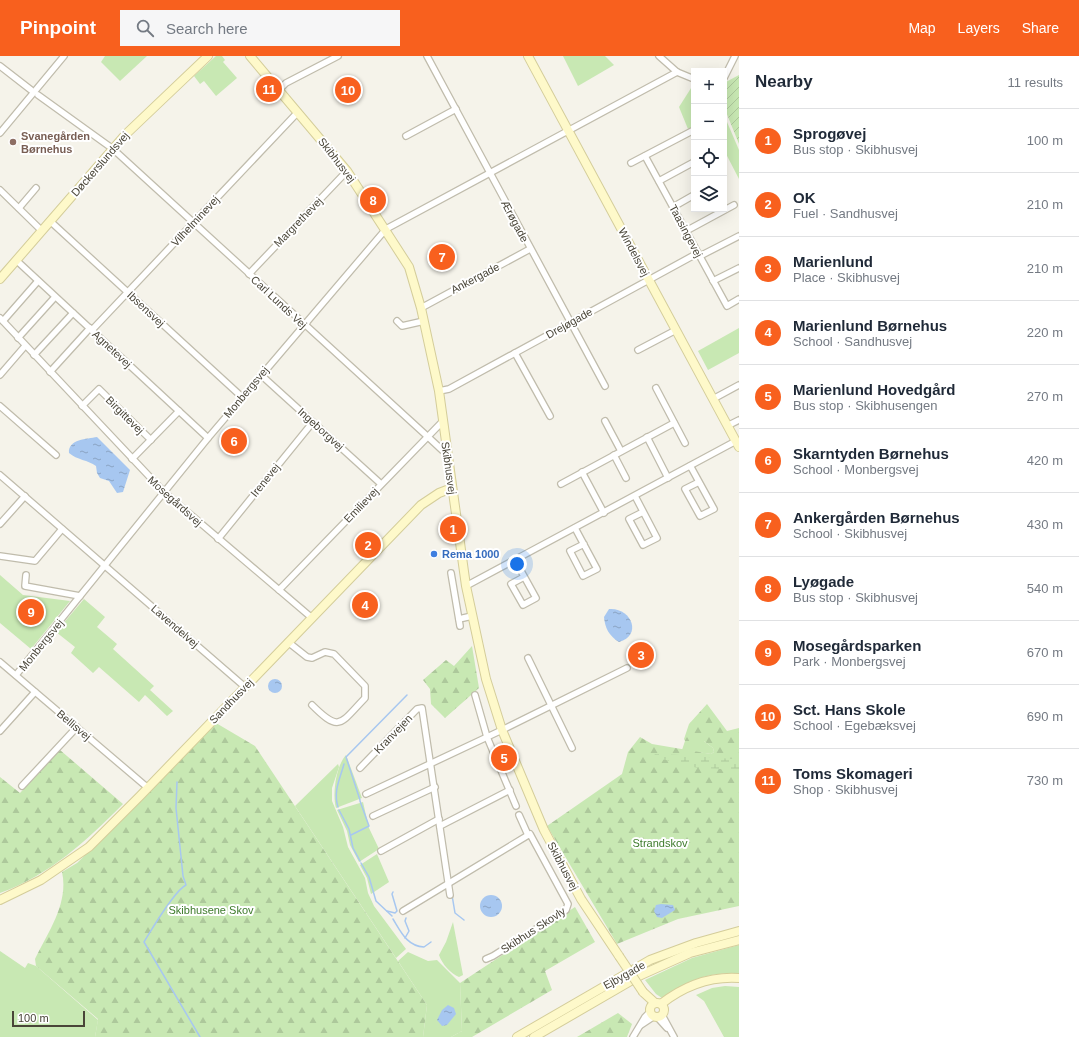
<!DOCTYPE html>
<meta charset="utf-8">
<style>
body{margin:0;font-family:Helvetica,sans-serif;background:#f6f6f7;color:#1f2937}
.controls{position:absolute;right:12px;top:12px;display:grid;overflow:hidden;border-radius:0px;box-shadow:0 4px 16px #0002}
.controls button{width:36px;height:36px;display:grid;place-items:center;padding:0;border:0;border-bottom:1px solid #e0e1e3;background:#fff;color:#1f2937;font:20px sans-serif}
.scale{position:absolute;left:12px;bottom:10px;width:73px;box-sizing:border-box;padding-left:4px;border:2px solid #494538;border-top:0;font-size:11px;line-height:14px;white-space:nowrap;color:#494538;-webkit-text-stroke:3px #fff;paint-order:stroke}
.you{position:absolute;left:517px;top:508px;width:14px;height:14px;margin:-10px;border:3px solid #fff;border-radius:50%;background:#1a73e8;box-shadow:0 0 0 6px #1a73e833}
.badge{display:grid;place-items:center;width:26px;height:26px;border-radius:50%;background:#f8601e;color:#fff;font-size:13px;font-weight:700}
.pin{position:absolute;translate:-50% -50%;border:2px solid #fff;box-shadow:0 1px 4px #0006}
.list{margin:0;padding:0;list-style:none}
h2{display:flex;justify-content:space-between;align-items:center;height:52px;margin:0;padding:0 16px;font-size:17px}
h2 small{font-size:13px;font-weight:400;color:#747a83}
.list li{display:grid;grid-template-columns:26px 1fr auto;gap:12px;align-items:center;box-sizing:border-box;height:64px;padding:0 16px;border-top:1px solid #e0e1e3}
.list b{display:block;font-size:15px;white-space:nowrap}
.list p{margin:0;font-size:13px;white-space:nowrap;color:#747a83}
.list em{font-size:13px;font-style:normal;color:#747a83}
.icon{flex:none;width:22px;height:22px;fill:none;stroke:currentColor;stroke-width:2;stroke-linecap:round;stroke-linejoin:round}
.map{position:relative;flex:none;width:739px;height:981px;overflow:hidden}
header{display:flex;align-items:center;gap:24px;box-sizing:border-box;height:56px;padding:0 20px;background:#f8601e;color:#fff}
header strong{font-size:19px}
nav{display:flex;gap:22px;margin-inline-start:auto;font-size:14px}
.search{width:280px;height:36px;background:#f6f6f7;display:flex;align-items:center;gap:10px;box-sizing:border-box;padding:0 14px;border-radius:0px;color:#747a83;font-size:15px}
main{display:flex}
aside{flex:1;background:#fff}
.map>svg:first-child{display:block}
.green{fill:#c8e8b3}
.forest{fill:url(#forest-firs)}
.wetland{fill:url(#wetland-marsh)}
.garden{fill:url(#garden-furrows)}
.water{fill:url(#water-ripples)}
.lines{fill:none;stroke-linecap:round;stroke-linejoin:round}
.stream{stroke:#a7c7f0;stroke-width:1.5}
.street-casing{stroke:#c0bcac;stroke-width:8}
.secondary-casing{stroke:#d4cd9a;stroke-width:10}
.street{stroke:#fff;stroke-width:5.5}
.secondary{stroke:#fef9ca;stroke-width:8}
.secondary-bridge-casing{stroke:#d4cd9a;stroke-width:10;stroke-linecap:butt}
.secondary-bridge{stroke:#fef9ca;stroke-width:8}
.education-dot{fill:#8d6e63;stroke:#fff;stroke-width:1.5}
.shop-dot{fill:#3f7fe0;stroke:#fff;stroke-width:1.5}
.labels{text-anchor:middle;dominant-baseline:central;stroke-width:4;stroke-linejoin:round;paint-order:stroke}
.education-label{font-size:11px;font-weight:bold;fill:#785e54;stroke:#fff;text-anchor:start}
.street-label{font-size:11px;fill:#494538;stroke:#fff}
.shop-label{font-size:11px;font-weight:bold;fill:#366cbe;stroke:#fff;text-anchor:start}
.park-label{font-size:11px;fill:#3d7b2b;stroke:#fff}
</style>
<header>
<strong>Pinpoint</strong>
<div class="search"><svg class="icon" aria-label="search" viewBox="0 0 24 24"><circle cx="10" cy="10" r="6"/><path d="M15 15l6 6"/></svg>Search here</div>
<nav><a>Map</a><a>Layers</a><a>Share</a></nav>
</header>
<main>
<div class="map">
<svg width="739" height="981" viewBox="0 0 739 981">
<defs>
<pattern id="forest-firs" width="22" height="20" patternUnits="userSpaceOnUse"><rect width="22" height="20" fill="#c8e8b3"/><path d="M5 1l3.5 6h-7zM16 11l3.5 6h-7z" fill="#adc89b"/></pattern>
<pattern id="wetland-marsh" width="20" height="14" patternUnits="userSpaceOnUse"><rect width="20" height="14" fill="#c8e8b3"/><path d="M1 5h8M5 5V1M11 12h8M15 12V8" fill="none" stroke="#adc89b"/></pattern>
<pattern id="garden-furrows" width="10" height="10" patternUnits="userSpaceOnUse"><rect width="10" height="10" fill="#c8e8b3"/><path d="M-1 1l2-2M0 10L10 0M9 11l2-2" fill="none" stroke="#adc89b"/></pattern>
<pattern id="water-ripples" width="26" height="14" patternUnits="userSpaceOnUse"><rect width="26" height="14" fill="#a7c7f0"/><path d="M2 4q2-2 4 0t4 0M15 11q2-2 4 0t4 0" fill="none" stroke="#8aa3c3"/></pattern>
</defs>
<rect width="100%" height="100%" fill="#f5f3ea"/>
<g class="green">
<polygon points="105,0 147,0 120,25 101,6"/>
<polygon points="216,0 222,0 225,4 223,6 237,22 216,40 204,25 200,28 194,20"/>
<polygon points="563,0 605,0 614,9 578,30"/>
<polygon points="693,29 694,70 688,73 679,51"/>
<polygon points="724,59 739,94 739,123 724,94"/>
<polygon points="739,272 739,297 708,314 698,295"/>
<polygon points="0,519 23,539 70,545 31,593 0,567"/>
<polygon points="84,543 105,561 97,571 117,588 113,593 154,630 150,634 173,655 167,660 145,639 139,646 99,611 93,617 71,597 75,591 56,576"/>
<polygon points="685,685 704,685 713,692 714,696 711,698 682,694"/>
<path d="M346,699L362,742L336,752C332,738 336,710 346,699Z"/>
<polygon points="338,708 339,711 332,732 332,745 343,771 348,791 365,822 368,837 374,850 406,893 396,902 295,750"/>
<polygon points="363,746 369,772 379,793 359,806 350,789 347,775 337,754"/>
<polygon points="377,798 389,826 371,838 367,822 360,809"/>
<path d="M453,866L463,919L459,921C451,918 442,908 439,899L446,886Z"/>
<path d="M739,889V918C708,915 687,925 662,942L656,938L645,924L692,902Z"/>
<polygon points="0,895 25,912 28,907 36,910 98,964 95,981 0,981"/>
<polygon points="408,896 428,905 437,904 460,927 462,975 451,981 423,981 427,949 398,905"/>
<polygon points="725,930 739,931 739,981 724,981 704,945 696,939 712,932"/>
</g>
<g class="forest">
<polygon points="472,590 479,632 445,662 431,648 430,633 423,624 446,604 454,610"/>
<polygon points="707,648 727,675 739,672 739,850 678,863 617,888 547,770 622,718 628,696 640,681 652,688 711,698 714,696 713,692 704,685 685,685 684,683 689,668"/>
<path d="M216,667L255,690L427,949L423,981H95L98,963L36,910L35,903C48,876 69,847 62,816L77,807L131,755Z"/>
<path d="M60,694L123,748C86,785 50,819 0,837V721L20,737Z"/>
<polygon points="575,851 595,886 545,915 552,934 472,981 451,981 462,975 460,927"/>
<polygon points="618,957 632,968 627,981 577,981"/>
</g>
<path class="wetland" d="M655,698C682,698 709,702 737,703L739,704V720L721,713L698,712L653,701Z"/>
<polygon class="garden" points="739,19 739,88 724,51 724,27"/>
<g class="water">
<path d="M97,381L130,414L123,436L117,437L109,425L100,422L97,417L96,410C88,404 77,404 69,397C68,383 87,383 97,381Z"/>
<path d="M609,553C631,551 643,579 619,586C609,580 605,572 604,561Z"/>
<circle cx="275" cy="630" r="7"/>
<circle cx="491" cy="850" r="11"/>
<polygon points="661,848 673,849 675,854 662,862 657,861 654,855 656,849"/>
<polygon points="448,949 454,952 456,958 447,969 442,970 437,964 442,954"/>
</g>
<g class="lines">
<g class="stream">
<path d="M177,726L176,752L183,820L186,829C174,835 152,873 144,886L200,981"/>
<polyline points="360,744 346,701 407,639"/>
<path d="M338,751C333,735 340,723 344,708"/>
<polyline points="339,754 349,773 353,792 360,805"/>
<polyline points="351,779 369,770 360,745"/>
<polyline points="361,807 369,821 376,845 392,860"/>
<polyline points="452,839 455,857 464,864"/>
<polyline points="387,855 395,857 397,855 392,838 393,836"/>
<path d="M393,863C401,876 407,890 424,891L431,886"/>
<polyline points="405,882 409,875 405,865 406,862"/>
</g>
<g class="street-casing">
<g id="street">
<polyline points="427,0 605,330"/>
<polyline points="659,0 677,16 694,23"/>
<polyline points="0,10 31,34"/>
<polyline points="724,22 735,0"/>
<polyline points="279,34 286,27 338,0"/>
<polyline points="38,39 113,93 427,380 442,394 447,395"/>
<polyline points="0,77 64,0"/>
<polyline points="406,80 456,53"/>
<polyline points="645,100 727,250 739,243"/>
<polyline points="631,107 694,74"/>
<polyline points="659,125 694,106"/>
<polyline points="0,134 42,175"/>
<polyline points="673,151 694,139"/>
<polyline points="19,152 36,132"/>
<polyline points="50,165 242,341"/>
<polyline points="686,175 734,149"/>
<polyline points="700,200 739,180"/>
<polyline points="16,204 208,382"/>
<polyline points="249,218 347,115"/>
<polyline points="713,225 739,212"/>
<polyline points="421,252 530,193"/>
<polyline points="0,262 164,436 312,562"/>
<polyline points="3,265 38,225"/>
<polyline points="397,265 402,270 424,265"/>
<polyline points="92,274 298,56"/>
<polyline points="18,282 55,241"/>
<polyline points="638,294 676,274"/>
<polyline points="515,297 550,360"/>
<polyline points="34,299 73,257"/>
<polyline points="50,316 90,272"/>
<polyline points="0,319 25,290"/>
<polyline points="261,319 381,428"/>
<polyline points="656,332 685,387"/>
<polyline points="439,335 449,333 698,197"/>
<polyline points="713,343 739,329"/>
<polyline points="0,350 56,399"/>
<polyline points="82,350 99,333 151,384"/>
<polyline points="605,365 621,395"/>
<polyline points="727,370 739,364"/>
<polyline points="647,381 668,422"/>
<polyline points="614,399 626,422"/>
<polyline points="132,403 179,355"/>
<polyline points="690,410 692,413 714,453 700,460 685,433 699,426"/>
<polyline points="582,416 604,457"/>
<polyline points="0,419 245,631"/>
<polyline points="561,428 674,367"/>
<polyline points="635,440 657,482 643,489 629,463 643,456"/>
<polyline points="0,468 25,440"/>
<polyline points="575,472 597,513 583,520 570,495 584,488"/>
<polyline points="218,483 313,366"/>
<polyline points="0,500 35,505 62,473"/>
<polyline points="515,504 536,542 523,549 511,528 524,521"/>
<polyline points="451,517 460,570"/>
<polyline points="26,519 25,530 80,540"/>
<polyline points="466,530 736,385"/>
<polyline points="279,534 443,365"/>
<polyline points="459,563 472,560"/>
<path d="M288,586L307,601L312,602L325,596L334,598L365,630V642C340,668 340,677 312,649"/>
<polyline points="528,602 572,692"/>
<polyline points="0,606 148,732"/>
<polyline points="16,619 208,382 386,173 677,16"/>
<polyline points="475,639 487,681 516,750"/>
<polyline points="0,675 35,636"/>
<polyline points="360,712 417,653 422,652 450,839"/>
<polyline points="22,730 77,671"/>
<polyline points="366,738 502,674 627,612"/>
<polyline points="519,759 528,779"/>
<polyline points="373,760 435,731"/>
<polyline points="440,770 510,734"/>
<polyline points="381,795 439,763"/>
<polyline points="403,855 530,778 568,848 566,854 493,900 486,903"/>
<polyline points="662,959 674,981"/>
<polyline points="658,962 667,972"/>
<polyline points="641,969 653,961"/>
<polyline points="633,981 645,961 650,956"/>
</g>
</g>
<g class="secondary-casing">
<g id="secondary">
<polyline points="250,0 347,115 409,211 421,252 439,335 466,530 486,623 502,674 544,774 581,843 619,900"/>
<polyline points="528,0 739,391"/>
<polyline points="0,223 125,79 208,0"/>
<polyline points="0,844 41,824 89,791 140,740 421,449 439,437 452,432"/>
<polyline points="643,936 655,947"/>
<circle cx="657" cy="954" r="7"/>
<path d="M661,948C684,930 710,920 739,922"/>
<polyline points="517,981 650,904 696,887 739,875"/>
<polyline points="534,981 641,919 690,897 739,884"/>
</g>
</g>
<use href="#street" class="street"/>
<use href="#secondary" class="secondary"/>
<g class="secondary-bridge-casing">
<polyline id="secondary-bridge" points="619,900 643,936"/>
</g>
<use href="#secondary-bridge" class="secondary-bridge"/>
</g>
<circle class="education-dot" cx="13" cy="86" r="4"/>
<circle class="shop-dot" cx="434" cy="498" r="4"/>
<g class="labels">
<g class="education-label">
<text x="21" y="80">Svanegården<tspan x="21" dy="13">Børnehus</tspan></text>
</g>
<g class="street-label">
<text transform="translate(337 104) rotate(52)">Skibhusvej</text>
<text transform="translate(100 108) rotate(-49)">Døckerslundsvej</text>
<text transform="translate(195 165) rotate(-47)">Vilhelminevej</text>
<text transform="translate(515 165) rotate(62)">Ærøgade</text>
<text transform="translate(298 166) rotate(-46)">Margrethevej</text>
<text transform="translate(686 175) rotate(62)">Taasingevej</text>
<text transform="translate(634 196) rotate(62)">Windelsvej</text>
<text transform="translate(475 222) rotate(-28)">Ankergade</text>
<text transform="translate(279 246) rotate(43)">Carl Lunds Vej</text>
<text transform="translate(146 253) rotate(43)">Ibsensvej</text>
<text transform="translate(569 267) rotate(-29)">Drejøgade</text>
<text transform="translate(112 293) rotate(43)">Agnetevej</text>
<text transform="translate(246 336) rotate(-50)">Monbergsvej</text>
<text transform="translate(125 359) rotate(45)">Birgittevej</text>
<text transform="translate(321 373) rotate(42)">Ingeborgvej</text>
<text transform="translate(449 412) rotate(82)">Skibhusvej</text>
<text transform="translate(265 424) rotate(-51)">Irenevej</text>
<text transform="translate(175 445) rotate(42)">Mosegårdsvej</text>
<text transform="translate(361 449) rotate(-46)">Emilievej</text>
<text transform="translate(175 570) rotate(41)">Lavendelvej</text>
<text transform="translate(41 589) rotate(-51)">Monbergsvej</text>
<text transform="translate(231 645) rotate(-46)">Sandhusvej</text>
<text transform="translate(74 669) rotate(40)">Bellisvej</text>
<text transform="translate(393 678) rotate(-46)">Kranvejen</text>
<text transform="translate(563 810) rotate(62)">Skibhusvej</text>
<text transform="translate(533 874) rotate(-33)">Skibhus Skovly</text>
<text transform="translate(624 919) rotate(-29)">Ejbygade</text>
</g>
<g class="shop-label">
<text x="442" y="498">Rema 1000</text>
</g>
<g class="park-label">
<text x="660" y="787">Strandskov</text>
<text x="211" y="854">Skibhusene Skov</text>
</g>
</g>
</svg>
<div class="controls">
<button>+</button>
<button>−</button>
<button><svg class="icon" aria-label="locate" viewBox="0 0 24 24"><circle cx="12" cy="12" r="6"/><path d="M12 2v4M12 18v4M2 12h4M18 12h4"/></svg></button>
<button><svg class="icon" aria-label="layers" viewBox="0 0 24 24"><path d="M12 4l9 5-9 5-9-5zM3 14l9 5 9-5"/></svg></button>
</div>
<div class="scale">100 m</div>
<div class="you"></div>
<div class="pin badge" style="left:453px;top:473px">1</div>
<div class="pin badge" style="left:368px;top:489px">2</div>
<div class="pin badge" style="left:641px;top:599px">3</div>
<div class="pin badge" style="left:365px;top:549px">4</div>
<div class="pin badge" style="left:504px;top:702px">5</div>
<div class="pin badge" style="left:234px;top:385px">6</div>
<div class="pin badge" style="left:442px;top:201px">7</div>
<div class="pin badge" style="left:373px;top:144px">8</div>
<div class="pin badge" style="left:31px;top:556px">9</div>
<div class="pin badge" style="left:348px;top:34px">10</div>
<div class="pin badge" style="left:269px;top:33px">11</div>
</div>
<aside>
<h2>Nearby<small>11 results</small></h2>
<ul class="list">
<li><span class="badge">1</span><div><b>Sprogøvej</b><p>Bus stop · Skibhusvej</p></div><em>100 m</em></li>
<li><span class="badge">2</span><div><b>OK</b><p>Fuel · Sandhusvej</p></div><em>210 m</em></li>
<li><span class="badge">3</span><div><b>Marienlund</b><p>Place · Skibhusvej</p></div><em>210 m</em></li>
<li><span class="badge">4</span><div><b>Marienlund Børnehus</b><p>School · Sandhusvej</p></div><em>220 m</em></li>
<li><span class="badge">5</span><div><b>Marienlund Hovedgård</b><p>Bus stop · Skibhusengen</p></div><em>270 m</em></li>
<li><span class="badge">6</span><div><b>Skarntyden Børnehus</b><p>School · Monbergsvej</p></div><em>420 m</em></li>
<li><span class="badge">7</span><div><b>Ankergården Børnehus</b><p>School · Skibhusvej</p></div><em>430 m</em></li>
<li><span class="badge">8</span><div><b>Lyøgade</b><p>Bus stop · Skibhusvej</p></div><em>540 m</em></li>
<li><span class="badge">9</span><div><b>Mosegårdsparken</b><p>Park · Monbergsvej</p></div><em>670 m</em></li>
<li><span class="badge">10</span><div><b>Sct. Hans Skole</b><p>School · Egebæksvej</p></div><em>690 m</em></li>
<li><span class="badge">11</span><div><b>Toms Skomageri</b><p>Shop · Skibhusvej</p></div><em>730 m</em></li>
</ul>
</aside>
</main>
